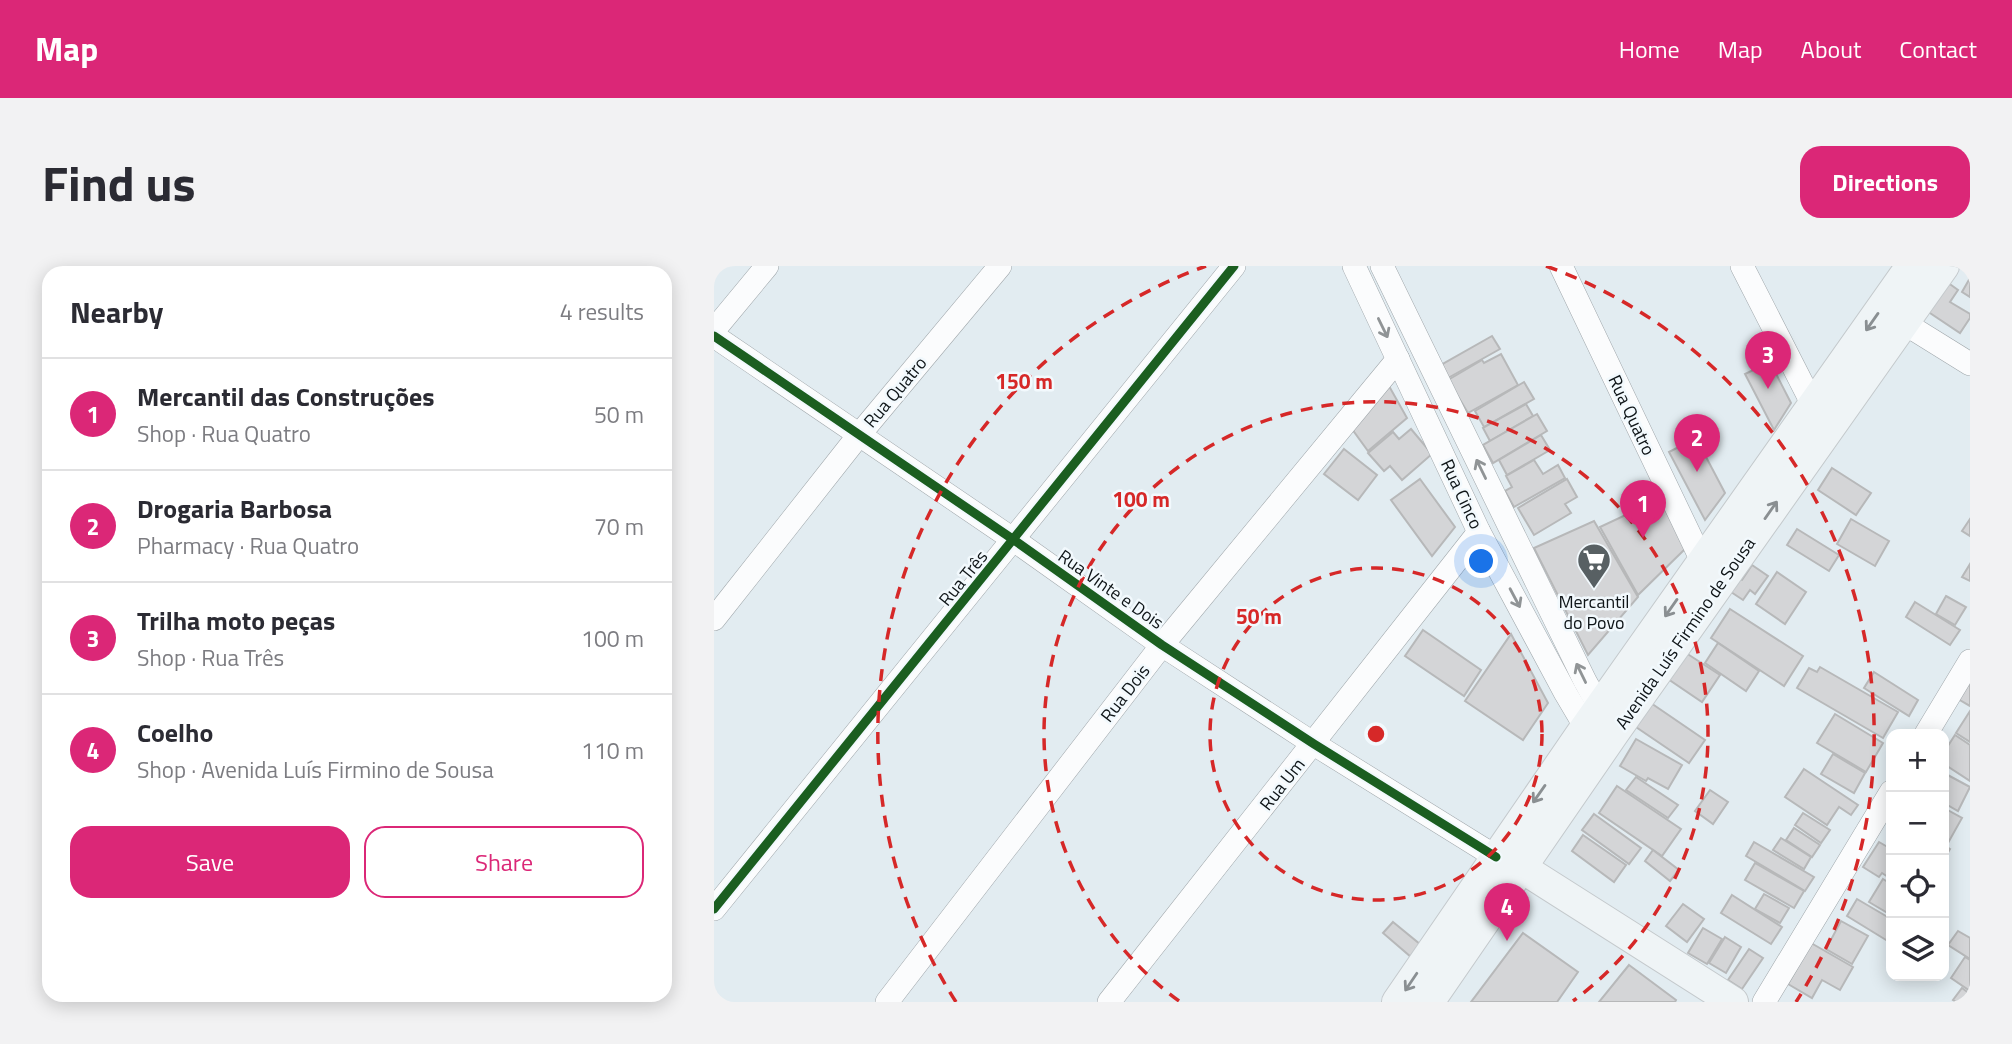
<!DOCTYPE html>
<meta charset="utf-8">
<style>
body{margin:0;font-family:"Titillium Web",sans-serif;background:#f2f2f3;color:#2b2b33}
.controls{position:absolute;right:21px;bottom:21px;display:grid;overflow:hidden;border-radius:14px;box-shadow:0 4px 18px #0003}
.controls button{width:63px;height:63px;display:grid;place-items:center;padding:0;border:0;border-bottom:2px solid #e1e1e2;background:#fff;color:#2b2b33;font:35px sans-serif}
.you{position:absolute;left:768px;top:296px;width:24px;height:24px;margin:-18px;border:5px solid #fff;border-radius:50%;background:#1a73e8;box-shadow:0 0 0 10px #1a73e833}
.badge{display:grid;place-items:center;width:46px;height:46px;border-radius:50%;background:#db2777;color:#fff;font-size:23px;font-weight:700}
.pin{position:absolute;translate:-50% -58px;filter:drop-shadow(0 2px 4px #0008)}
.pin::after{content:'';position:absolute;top:37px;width:24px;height:21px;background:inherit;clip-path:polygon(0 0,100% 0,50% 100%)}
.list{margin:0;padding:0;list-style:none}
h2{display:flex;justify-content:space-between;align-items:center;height:91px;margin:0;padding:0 28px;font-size:30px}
h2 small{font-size:23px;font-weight:400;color:#7c7c81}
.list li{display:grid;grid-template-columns:46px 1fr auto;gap:21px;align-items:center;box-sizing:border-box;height:112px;padding:0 28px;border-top:2px solid #e1e1e2}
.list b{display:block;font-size:26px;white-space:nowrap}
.list p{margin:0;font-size:23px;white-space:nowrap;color:#7c7c81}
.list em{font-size:23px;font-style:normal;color:#7c7c81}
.actions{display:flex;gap:14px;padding:21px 28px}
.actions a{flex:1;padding:16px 0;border:2px solid #db2777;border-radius:21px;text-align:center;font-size:24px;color:#db2777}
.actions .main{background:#db2777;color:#fff}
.icon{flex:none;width:38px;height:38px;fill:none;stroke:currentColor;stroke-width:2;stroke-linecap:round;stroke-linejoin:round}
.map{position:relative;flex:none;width:1256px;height:736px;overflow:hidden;border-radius:21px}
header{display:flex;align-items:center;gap:42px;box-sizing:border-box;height:98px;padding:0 35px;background:#db2777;color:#fff}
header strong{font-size:33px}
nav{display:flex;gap:38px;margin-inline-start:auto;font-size:24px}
.intro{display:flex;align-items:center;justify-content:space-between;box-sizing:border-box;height:168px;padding:0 42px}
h1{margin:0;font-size:49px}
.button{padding:18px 32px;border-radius:21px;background:#db2777;color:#fff;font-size:24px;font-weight:700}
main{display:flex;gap:42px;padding:0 42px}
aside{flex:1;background:#fff;border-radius:21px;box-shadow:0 4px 18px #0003}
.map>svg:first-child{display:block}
.building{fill:#d4d5d7;stroke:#b7b8b9;stroke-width:2}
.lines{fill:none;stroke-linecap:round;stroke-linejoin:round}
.minor-casing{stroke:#a0a7ab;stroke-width:24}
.major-casing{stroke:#c4c9cc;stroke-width:32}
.minor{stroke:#fbfcfd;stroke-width:23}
.major{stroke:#eff4f6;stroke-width:30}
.cycleway-casing{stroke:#f2f9fd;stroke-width:13}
.cycleway{stroke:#1b5e20;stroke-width:9}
.oneway{stroke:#8a8f92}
.oneway2{stroke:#909496}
.ring{fill:none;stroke:#d62828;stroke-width:3.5;stroke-dasharray:12 9}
.labels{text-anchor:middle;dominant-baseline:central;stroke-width:5;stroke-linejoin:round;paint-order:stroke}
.street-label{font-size:18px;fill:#0e1417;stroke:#f2f9fd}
.poi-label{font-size:18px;fill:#0e1417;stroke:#f2f9fd}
.centre{fill:#d62828;stroke:#f2f9fd;stroke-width:3.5}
.ring-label{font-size:21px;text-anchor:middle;font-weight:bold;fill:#d62828;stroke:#f2f9fd;stroke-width:5;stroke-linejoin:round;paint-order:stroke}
</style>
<header>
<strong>Map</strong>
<nav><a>Home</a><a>Map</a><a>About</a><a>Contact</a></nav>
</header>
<div class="intro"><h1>Find us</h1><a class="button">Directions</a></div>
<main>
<aside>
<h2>Nearby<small>4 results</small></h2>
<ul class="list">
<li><span class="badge">1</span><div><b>Mercantil das Construções</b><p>Shop · Rua Quatro</p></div><em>50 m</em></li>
<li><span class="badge">2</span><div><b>Drogaria Barbosa</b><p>Pharmacy · Rua Quatro</p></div><em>70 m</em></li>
<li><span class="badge">3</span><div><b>Trilha moto peças</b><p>Shop · Rua Três</p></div><em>100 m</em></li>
<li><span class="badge">4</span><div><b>Coelho</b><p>Shop · Avenida Luís Firmino de Sousa</p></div><em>110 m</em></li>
</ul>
<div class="actions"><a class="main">Save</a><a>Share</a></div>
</aside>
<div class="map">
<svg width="1256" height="736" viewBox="0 0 1256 736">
<rect width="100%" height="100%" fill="#e2ecf1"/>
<g class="building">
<polygon points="1256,12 1256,31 1248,26"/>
<polygon points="1233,16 1244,24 1236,36 1256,48 1256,52 1246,67 1213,45"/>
<polygon points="778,70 786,83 734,112 727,99"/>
<polygon points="787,88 804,119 754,147 734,114 768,94 770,97"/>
<polygon points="1056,96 1077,137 1060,164 1031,108"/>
<polygon points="810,116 820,133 770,161 761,145"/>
<polygon points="675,120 693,152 654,185 638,163"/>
<polygon points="812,138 819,150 776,175 769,162"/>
<polygon points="823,148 833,165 779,197 769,179"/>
<polygon points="697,163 718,188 688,214 676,200 670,205 654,187 679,166 685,173"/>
<polygon points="827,169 836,184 793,209 785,194"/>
<polygon points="982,172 1011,227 991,254 955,186"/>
<polygon points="630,183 663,209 644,234 610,208"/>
<polygon points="820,194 829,208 844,199 851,212 800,241 791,225 798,221 792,210"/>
<polygon points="1118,202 1157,227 1142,249 1104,224"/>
<polygon points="706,213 741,261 718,290 677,234"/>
<polygon points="853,213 863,231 851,238 857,247 820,269 804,242"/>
<polygon points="948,232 971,283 924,329 886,261"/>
<polygon points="1137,253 1175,275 1161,300 1123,278"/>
<polygon points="1256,253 1256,270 1248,265"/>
<polygon points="880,255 924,331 874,389 820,282"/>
<polygon points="1083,263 1125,289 1115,305 1073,279"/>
<polygon points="1256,298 1256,315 1248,311"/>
<polygon points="1038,299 1054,310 1041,328 1036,324 1029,334 1011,322 1017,312 1028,314"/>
<polygon points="1063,306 1092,326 1071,358 1042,338"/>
<polygon points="1232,330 1252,341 1241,359 1222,348"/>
<polygon points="1201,336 1246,364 1236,379 1192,351"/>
<polygon points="1016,343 1089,390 1070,420 997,372"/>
<polygon points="709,364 767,404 750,430 691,390"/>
<polygon points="797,368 834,437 809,474 751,435"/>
<polygon points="1004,377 1045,405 1032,425 991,397"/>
<polygon points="972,387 1006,409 988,436 954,413"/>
<polygon points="1106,401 1184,446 1169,472 1083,422 1095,402 1103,406"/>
<polygon points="1160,406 1204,434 1195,450 1150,422"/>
<polygon points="1254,417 1256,418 1256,440 1244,433"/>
<polygon points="931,433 991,474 975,497 916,457"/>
<polygon points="1256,445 1256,476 1242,467"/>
<polygon points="1121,448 1169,477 1152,506 1103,477"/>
<polygon points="1241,469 1256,479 1256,515 1230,498 1230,486"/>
<polygon points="922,473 968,499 954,523 934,512 932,515 906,500"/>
<polygon points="1119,488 1151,507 1140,527 1107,508"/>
<polygon points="1090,503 1144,539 1137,549 1125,541 1113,559 1071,531"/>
<polygon points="1230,507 1256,521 1244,545 1230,537"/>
<polygon points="922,511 964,539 954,552 912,524"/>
<polygon points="903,520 967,563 948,590 885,547"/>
<polygon points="996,524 1014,536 999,558 981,545"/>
<polygon points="1230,542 1248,552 1234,577 1230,575"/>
<polygon points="1089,547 1116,564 1107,577 1081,559"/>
<polygon points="880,548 927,582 915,598 868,564"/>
<polygon points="1080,562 1106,579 1098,591 1072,574"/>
<polygon points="869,569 912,599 900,616 858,585"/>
<polygon points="1067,572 1097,591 1090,603 1059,584"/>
<polygon points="1040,576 1100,611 1091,625 1032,590"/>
<polygon points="1165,576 1177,583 1177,613 1168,607 1165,611 1149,601"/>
<polygon points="1230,579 1236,583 1230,593"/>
<polygon points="939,584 965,604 956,615 931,595"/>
<polygon points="1041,597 1090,625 1080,642 1031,614"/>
<polygon points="1169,613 1177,618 1177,649 1155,636"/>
<polygon points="1050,628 1075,642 1066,657 1041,643"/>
<polygon points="1018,629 1068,661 1057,678 1007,647"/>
<polygon points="1143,633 1177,653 1177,677 1133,650"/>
<polygon points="969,638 990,653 973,676 952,660"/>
<polygon points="1127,655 1154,670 1138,698 1112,683"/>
<polygon points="679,656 707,679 697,691 669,667"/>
<polygon points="989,662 1008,673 993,698 974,687"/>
<polygon points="1244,665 1256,672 1256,693 1234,679"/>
<polygon points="809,667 864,706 843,736 757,736"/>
<polygon points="1011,671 1027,681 1012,707 995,697"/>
<polygon points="1097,677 1139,701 1126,724 1108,714 1098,732 1074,718"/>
<polygon points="1035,683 1049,692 1028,723 1014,714"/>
<polygon points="1251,691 1256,694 1256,725 1237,712"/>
<polygon points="915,699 962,734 961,736 885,736"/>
<polygon points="1248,722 1256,728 1256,736 1242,736 1239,734"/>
</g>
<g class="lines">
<g class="minor-casing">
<g id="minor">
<polyline points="640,0 765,266 852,428 878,472"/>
<polyline points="668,0 871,415 893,455"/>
<polyline points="847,0 989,297"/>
<polyline points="1028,0 1099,139"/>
<polyline points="1190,57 1256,98"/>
<polyline points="0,64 53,0"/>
<polyline points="0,70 300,274 448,379 600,478 782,591"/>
<polyline points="0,353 145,169 286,0"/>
<polyline points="1212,468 1256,395"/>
<polyline points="0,643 520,0"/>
<polyline points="173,736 448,379 684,93"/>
<polyline points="395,736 765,266"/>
<polyline points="1050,736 1177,526"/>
</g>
</g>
<g class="major-casing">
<g id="major">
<polyline points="790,594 808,602 1019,736"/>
<polyline points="683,736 871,462 1197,0"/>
<polyline points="715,736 900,467 1230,0"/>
</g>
</g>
<use href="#minor" class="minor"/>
<use href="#major" class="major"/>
<g class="cycleway-casing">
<g id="cycleway">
<polyline points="0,70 300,274 448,379 600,478 782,591"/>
<polyline points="0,643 520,0"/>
</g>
</g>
<use href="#cycleway" class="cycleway"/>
</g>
<defs><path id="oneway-shaft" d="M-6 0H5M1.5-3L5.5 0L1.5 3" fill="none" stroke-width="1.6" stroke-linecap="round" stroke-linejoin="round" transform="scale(1.75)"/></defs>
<g class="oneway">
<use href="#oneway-shaft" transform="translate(1158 56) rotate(125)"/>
<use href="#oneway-shaft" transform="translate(1057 244) rotate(-55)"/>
<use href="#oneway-shaft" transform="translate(957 342) rotate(125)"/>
<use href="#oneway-shaft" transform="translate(825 528) rotate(125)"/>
<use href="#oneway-shaft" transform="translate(697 716) rotate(124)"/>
</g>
<g class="oneway2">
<use href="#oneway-shaft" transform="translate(669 62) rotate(64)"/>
<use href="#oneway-shaft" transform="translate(767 203) rotate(-116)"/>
<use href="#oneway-shaft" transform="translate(801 332) rotate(62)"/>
<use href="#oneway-shaft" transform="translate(867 407) rotate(-116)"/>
</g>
<g class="ring">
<circle cx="662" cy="468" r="166"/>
<path d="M465 735A332 332 0 1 1 859 735"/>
<path d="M242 736A498 498 0 0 1 492 0M832 0A498 498 0 0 1 1082 736"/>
</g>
<defs>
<g id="supermarket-pin" transform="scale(1.75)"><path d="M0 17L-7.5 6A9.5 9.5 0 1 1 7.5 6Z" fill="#586063" stroke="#f2f9fd"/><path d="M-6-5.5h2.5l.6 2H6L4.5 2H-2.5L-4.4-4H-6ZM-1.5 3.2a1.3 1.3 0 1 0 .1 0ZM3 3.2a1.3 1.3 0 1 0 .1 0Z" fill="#fff"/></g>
</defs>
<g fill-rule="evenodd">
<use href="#supermarket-pin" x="880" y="294"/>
</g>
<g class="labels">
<g class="street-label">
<text transform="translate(181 126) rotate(-50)">Rua Quatro</text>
<text transform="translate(918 149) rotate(65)">Rua Quatro</text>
<text transform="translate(748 228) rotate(65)">Rua Cinco</text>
<text transform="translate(249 312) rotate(-51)">Rua Três</text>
<text transform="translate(397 323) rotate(35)">Rua Vinte e Dois</text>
<text transform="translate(971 367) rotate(-55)">Avenida Luís Firmino de Sousa</text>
<text transform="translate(411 427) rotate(-52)">Rua Dois</text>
<text transform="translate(568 518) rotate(-52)">Rua Um</text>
</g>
<g class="poi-label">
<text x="880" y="335">Mercantil<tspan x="880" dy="21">do Povo</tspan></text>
</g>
</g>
<circle cx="662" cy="468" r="10" class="centre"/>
<g class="ring-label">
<text x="310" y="123">150 m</text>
<text x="427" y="241">100 m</text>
<text x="545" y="358">50 m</text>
</g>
</svg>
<div class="controls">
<button>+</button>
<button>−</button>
<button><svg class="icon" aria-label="locate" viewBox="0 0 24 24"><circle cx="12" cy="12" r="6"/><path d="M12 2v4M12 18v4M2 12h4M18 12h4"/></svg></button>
<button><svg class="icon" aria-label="layers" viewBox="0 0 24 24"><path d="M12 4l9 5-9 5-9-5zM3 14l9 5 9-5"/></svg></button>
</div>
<div class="you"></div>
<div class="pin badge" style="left:929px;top:272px">1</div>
<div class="pin badge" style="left:983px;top:206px">2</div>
<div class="pin badge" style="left:1054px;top:123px">3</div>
<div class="pin badge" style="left:793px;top:675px">4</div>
</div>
</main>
